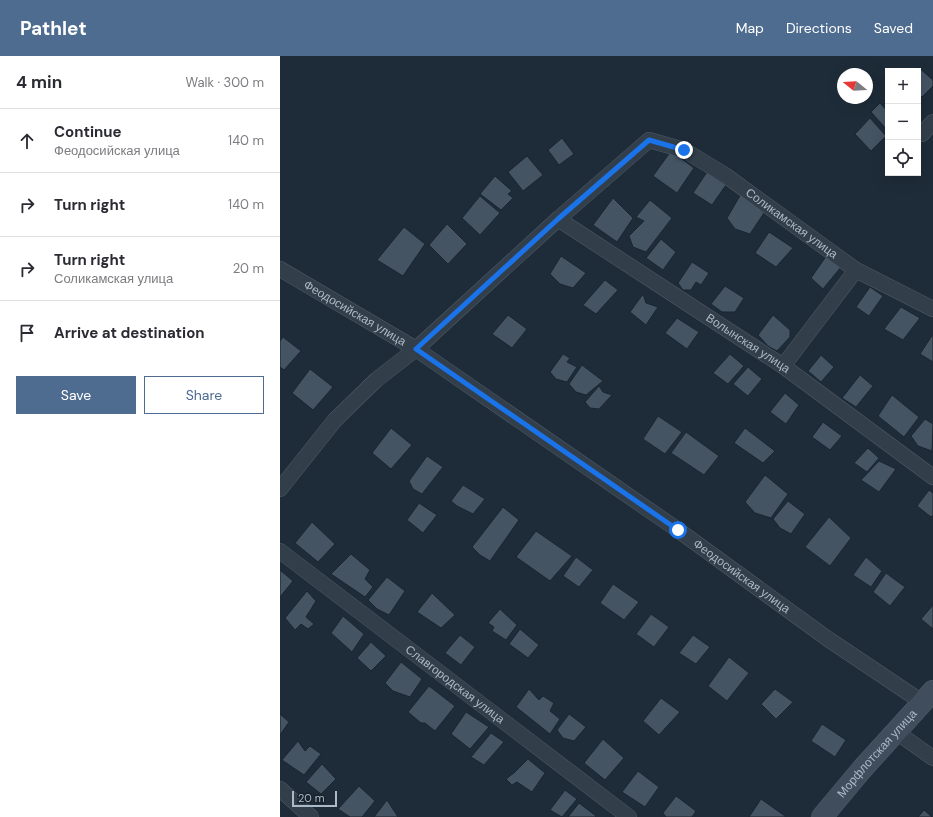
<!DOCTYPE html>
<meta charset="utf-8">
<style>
body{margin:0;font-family:"DM Sans",sans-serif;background:#f2f2f3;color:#2b2b33}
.controls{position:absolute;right:12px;top:12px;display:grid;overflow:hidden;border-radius:0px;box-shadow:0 4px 16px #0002}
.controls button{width:36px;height:36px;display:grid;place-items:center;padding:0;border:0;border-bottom:1px solid #e1e1e2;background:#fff;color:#2b2b33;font:20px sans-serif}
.compass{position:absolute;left:557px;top:12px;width:36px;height:36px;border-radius:50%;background:#fff;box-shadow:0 4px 16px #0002;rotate:288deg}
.scale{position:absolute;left:12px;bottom:10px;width:45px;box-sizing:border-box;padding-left:4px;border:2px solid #acb9c6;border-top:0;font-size:11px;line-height:14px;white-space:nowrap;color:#acb9c6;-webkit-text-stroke:3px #18232d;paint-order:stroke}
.stop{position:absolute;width:12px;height:12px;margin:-9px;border:3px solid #1a73e8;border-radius:50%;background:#fff}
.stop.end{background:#1a73e8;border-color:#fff;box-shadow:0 1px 4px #0008}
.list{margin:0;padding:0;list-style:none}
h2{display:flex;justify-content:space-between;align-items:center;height:52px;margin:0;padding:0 16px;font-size:17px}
h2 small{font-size:13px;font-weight:400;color:#7c7c81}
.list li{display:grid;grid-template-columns:26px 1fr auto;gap:12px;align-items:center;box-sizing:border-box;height:64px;padding:0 16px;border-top:1px solid #e1e1e2}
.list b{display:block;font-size:15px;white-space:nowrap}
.list p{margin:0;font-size:13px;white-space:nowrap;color:#7c7c81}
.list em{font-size:13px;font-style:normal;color:#7c7c81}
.actions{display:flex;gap:8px;padding:12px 16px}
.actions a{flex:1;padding:9px 0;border:1px solid #4e6c8f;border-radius:0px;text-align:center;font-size:14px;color:#4e6c8f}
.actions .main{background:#4e6c8f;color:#fff}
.icon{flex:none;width:22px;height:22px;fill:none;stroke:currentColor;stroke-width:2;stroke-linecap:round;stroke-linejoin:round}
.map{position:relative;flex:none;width:653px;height:761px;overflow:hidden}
header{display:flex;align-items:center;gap:24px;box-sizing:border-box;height:56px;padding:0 20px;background:#4e6c8f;color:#fff}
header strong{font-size:19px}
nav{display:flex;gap:22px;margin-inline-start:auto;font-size:14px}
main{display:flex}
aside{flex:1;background:#fff}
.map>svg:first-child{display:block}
.building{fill:#445463;stroke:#1a252f}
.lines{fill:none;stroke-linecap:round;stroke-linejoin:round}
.street-casing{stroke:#505c67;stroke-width:16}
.secondary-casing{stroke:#505c67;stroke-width:22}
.street{stroke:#323e49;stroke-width:15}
.secondary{stroke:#404d5c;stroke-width:21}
.route{stroke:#1a73e8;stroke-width:5}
.labels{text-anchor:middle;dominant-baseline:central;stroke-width:3.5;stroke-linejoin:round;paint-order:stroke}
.street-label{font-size:12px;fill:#acb9c6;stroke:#18232d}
</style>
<header>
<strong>Pathlet</strong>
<nav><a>Map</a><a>Directions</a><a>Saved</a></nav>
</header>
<main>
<aside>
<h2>4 min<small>Walk · 300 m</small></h2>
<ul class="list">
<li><svg class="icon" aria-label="ahead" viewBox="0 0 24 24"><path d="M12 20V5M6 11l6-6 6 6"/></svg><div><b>Continue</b><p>Феодосийская улица</p></div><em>140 m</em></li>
<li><svg class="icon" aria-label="right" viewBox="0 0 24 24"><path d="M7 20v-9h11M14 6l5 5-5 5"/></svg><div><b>Turn right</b></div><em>140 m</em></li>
<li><svg class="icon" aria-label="right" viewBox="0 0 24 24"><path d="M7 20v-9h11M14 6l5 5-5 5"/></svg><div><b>Turn right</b><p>Соликамская улица</p></div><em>20 m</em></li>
<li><svg class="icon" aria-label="arrive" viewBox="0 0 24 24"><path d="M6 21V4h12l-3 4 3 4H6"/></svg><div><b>Arrive at destination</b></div></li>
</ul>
<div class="actions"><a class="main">Save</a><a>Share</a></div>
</aside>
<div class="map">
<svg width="653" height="761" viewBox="0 0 653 761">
<rect width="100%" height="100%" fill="#1e2c39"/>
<g class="building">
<polygon points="638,11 653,24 653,30 642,41 638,37 638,15 634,15"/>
<polygon points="600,47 608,56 608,75 591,56"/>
<polygon points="590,62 606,80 591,95 575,78"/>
<polygon points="282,82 294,98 279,109 268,94"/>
<polygon points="391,95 414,112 397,137 373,120"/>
<polygon points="247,100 263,119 243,135 228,116"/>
<polygon points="427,116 446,129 432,149 413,137"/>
<polygon points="215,120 232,135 228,138 233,142 221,154 200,138"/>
<polygon points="461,138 484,157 470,178 455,173 447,162"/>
<polygon points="200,140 220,157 200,179 182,162"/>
<polygon points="333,142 353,162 337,186 313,169"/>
<polygon points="370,144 392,162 366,196 353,191 349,180 364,165 356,161"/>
<polygon points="167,168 187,188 168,208 149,189"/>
<polygon points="124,171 145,188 123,220 97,204"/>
<polygon points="489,176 513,192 496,211 475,197"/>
<polygon points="381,183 396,196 383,214 366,202"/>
<polygon points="547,199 561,211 543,233 531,222"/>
<polygon points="281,200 306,217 293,232 280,228 270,218"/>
<polygon points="412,206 429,217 421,229 416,226 411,234 403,234 398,227"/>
<polygon points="325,224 338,234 316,258 303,249"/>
<polygon points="445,230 464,242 455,256 442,256 431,248"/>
<polygon points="590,231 603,240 589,260 576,251"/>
<polygon points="363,238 366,247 378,251 366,269 350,256"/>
<polygon points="621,251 640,262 623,284 604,273"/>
<polygon points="228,259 247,273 232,292 212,278"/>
<polygon points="493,259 510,274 510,281 497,295 488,290 478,279"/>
<polygon points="397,262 419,276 407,293 385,277"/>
<polygon points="653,278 653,306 640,298"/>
<polygon points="3,281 21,295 4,314 0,311 0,285"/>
<polygon points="283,298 290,302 287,306 297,311 287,326 276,323 270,316"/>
<polygon points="450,298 464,310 448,328 433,317"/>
<polygon points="541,299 554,311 541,326 528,315"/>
<polygon points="302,309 323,325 306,339 296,336 289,328"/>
<polygon points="468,311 482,323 468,340 453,328"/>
<polygon points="30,313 53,331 33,354 12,337"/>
<polygon points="580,319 593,330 576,351 562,342"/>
<polygon points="319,330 323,336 332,339 319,353 310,352 305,346"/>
<polygon points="505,337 519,349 506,368 490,356"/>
<polygon points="612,339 639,361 624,381 598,360"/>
<polygon points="378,360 402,376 385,398 363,383"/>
<polygon points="645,363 653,368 652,395 638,390 631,380"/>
<polygon points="543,366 562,380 550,394 532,381"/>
<polygon points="111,372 132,389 111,413 92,397"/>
<polygon points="465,372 495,395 483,407 454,387"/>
<polygon points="406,376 439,400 424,419 391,397"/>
<polygon points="588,392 599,402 587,416 574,407"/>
<polygon points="147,400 163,411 142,438 133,433 129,425"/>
<polygon points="599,405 616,413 599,436 581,424"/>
<polygon points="485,419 508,438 491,462 475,457 465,446"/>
<polygon points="183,429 205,443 193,458 177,450 171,445"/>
<polygon points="649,434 653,437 653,459 651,461 637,450"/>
<polygon points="508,445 525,458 511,478 500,472 493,463"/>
<polygon points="139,447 157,459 143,477 127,464"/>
<polygon points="223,451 239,464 210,505 200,499 192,491"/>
<polygon points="549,461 571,482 550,510 525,491"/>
<polygon points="32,466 55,488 38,506 15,487"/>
<polygon points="256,475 292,500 270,525 236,501"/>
<polygon points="71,498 90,514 85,523 93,531 85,541 51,518"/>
<polygon points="296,501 313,514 299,531 283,520"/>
<polygon points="586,501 602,515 591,531 573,519"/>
<polygon points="0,514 13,525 0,541"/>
<polygon points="606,517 625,531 610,550 593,536"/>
<polygon points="107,521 125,535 109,559 97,553 88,544"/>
<polygon points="333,528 359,546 344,564 320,547"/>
<polygon points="27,535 36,545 26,561 34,568 28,573 21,568 15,574 5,562"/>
<polygon points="152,537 175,559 161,572 137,556"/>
<polygon points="653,549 653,573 641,563"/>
<polygon points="220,553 237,569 226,584 212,575 214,571 208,567"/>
<polygon points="371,558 389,571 374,591 356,578"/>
<polygon points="63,560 84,578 72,596 51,577"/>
<polygon points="240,573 259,589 248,602 229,588"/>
<polygon points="180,579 195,591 181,609 165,597"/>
<polygon points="413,579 430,591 416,608 399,597"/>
<polygon points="91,586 106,600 91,615 77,602"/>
<polygon points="449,601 469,617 447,645 428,630"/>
<polygon points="121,606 142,623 130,641 113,635 105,627"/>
<polygon points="149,630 175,650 155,675 145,667 141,667 128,656"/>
<polygon points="249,633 259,644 263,640 274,647 270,655 280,663 270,678 236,651"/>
<polygon points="495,633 513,646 496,663 481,648"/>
<polygon points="381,642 400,656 379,679 363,665"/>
<polygon points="186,656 209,671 190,693 171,678"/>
<polygon points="0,658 9,666 0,679"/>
<polygon points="289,658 306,671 294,685 283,682 277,674"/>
<polygon points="542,668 566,684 555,701 531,685"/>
<polygon points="211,677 224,686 204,709 191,701"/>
<polygon points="323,683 344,702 325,724 304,707"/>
<polygon points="18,685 25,695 30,690 41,698 24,719 2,704"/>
<polygon points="248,703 265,717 252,736 237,726 232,729 226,723 235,716"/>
<polygon points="42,708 56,723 41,738 26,726"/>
<polygon points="358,715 379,731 365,751 342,736"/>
<polygon points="79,730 95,745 82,761 70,761 58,753"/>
<polygon points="285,734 297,743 282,761 270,754"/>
<polygon points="396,740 416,755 412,761 386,761 383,757"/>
<polygon points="481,743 505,760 505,761 469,761"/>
<polygon points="107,744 118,761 94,761"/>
<polygon points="299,747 316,760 315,761 288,761"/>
<polygon points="644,754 652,761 638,761"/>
</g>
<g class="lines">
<g class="street-casing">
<g id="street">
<polyline points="642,78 653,66"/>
<path id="s1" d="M278,163L503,310L653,421"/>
<path id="s2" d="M0,213L136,293L398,474L548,583L642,646"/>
<polyline points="503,310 576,214"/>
<path id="s3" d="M0,433L55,364L96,324L136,293L278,163L369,84L404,94L445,119L576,214L653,253"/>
<path id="s4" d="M0,495L349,761"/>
<polyline points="615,675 653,702"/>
<polyline points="0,733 31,761"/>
</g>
</g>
<g class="secondary-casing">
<g id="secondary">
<path id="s5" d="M542,761L583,712L653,635"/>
</g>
</g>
<use href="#street" class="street"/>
<use href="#secondary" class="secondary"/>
</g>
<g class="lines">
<polyline class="route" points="398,474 136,293 278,163 369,84 404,94"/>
</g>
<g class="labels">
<g class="street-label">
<text stroke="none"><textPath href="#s3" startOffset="676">Соликамская улица</textPath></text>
<text stroke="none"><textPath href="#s2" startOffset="87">Феодосийская улица</textPath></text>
<text stroke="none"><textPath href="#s1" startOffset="227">Волынская улица</textPath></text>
<text stroke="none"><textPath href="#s2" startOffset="555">Феодосийская улица</textPath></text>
<text stroke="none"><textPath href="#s4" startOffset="220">Славгородская улица</textPath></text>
<text stroke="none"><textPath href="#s5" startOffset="84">Морфлотская улица</textPath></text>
</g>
</g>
</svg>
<div class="controls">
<button>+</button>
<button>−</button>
<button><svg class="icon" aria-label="locate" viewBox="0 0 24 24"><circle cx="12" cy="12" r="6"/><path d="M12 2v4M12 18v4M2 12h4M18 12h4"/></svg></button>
</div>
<svg class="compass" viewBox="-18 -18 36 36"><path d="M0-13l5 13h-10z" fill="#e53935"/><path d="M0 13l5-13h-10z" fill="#7c7c81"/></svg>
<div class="scale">20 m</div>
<div class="stop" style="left:398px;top:474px"></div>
<div class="stop end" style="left:404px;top:94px"></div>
</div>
</main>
